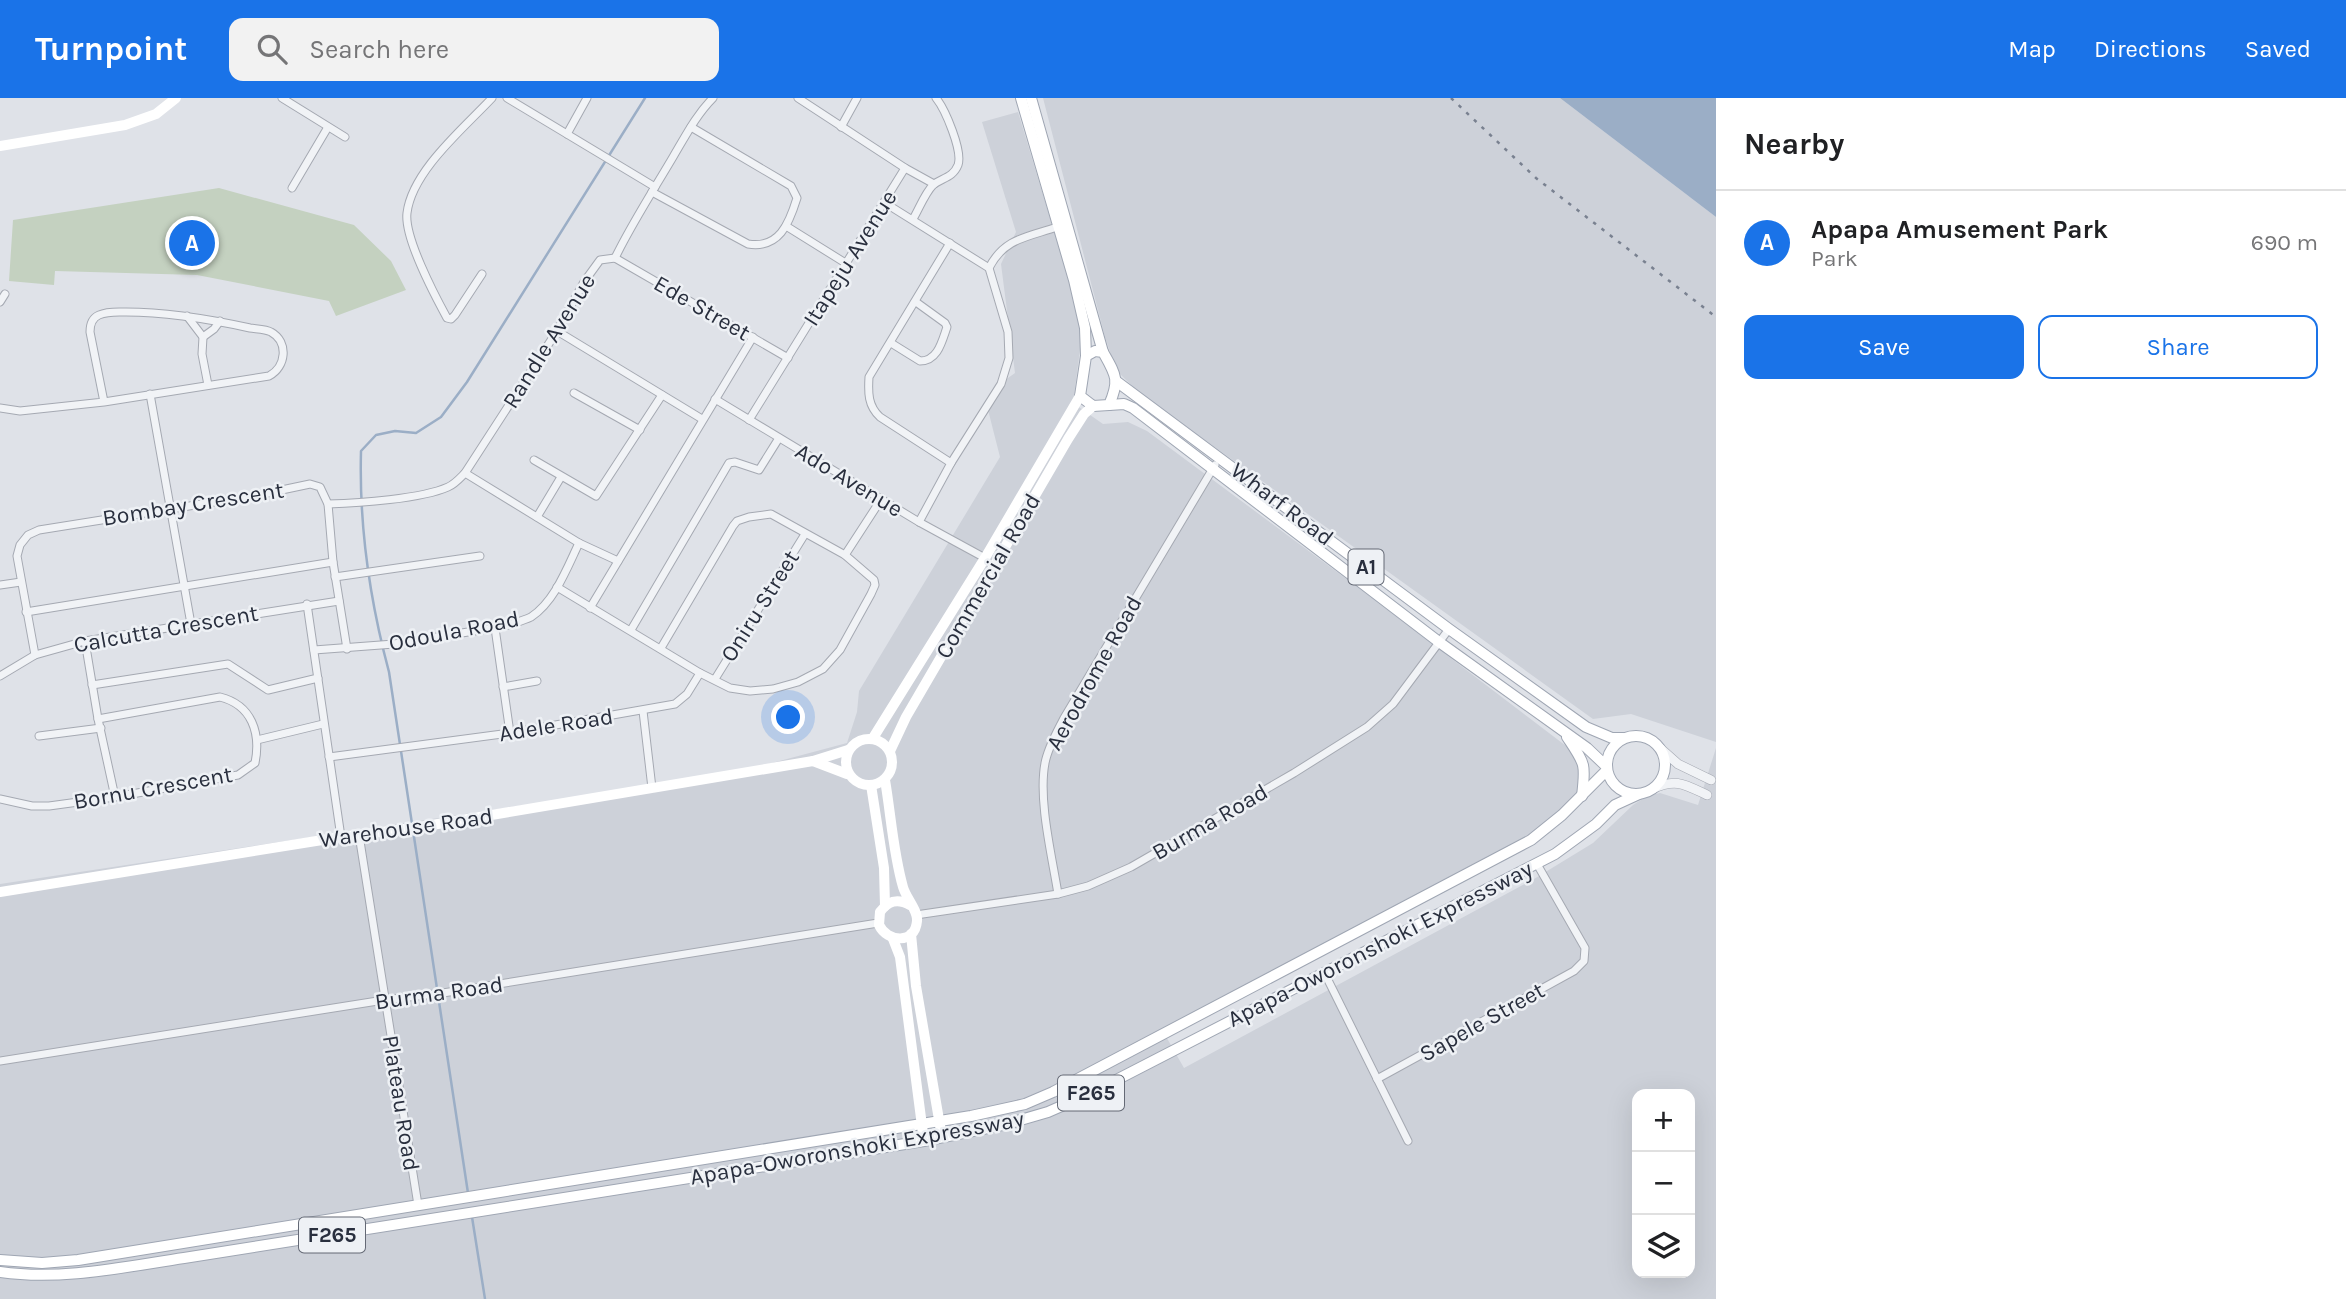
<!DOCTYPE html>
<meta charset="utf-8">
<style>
body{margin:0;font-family:Karla,sans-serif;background:#f2f2f2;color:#202124}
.controls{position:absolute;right:21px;bottom:21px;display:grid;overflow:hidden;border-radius:14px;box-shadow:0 7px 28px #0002}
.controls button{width:63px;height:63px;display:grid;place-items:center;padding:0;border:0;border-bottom:2px solid #e0e0e0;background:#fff;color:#202124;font:35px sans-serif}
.you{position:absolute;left:789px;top:620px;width:24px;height:24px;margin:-18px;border:5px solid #fff;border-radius:50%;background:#1a73e8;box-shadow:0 0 0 10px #1a73e833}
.badge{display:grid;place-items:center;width:46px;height:46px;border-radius:50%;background:#1a73e8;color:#fff;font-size:23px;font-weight:700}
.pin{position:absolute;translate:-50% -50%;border:4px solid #fff;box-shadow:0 2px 7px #0006}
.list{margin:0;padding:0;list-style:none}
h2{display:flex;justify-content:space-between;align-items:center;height:91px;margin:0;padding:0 28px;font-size:30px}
h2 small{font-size:23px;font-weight:400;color:#757577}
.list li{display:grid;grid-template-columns:46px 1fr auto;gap:21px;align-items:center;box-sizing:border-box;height:105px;padding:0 28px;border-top:2px solid #e0e0e0}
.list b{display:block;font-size:26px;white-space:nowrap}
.list p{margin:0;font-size:23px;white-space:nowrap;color:#757577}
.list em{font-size:23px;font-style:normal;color:#757577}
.actions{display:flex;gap:14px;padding:21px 28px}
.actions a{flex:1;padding:16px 0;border:2px solid #1a73e8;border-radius:14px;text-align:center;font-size:24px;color:#1a73e8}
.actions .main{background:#1a73e8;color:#fff}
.icon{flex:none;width:38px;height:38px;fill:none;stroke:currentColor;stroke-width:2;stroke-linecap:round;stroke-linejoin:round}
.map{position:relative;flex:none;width:1716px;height:1201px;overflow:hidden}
header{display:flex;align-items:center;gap:42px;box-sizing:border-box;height:98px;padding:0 35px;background:#1a73e8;color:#fff}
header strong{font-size:33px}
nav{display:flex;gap:38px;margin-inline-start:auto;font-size:24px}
.search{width:490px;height:63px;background:#f2f2f2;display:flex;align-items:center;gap:18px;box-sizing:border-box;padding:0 24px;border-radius:14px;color:#757577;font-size:26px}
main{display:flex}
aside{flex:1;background:#fff}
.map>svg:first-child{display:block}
.built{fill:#cdd1d9;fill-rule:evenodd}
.green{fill:#c4d1c0}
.water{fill:#9baec6}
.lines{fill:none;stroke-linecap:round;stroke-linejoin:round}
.stream{stroke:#9baec6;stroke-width:2.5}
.minor-casing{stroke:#a5a9b2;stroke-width:9}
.tertiary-casing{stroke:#a5a9b2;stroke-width:10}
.primary-casing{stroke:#9fa6b3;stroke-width:12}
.minor{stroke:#f1f3f6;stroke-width:7}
.tertiary{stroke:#f1f3f6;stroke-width:9}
.secondary{stroke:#fff;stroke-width:10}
.primary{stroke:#fff;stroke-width:10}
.rail{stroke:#798190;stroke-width:2.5;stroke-dasharray:3.5 7;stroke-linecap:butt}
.labels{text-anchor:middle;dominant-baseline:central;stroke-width:5;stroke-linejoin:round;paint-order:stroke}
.shield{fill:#eef1f5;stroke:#646975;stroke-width:2}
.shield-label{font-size:21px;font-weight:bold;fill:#292f3e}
.street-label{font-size:23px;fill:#292f3e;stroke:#eef1f5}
</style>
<header>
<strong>Turnpoint</strong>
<div class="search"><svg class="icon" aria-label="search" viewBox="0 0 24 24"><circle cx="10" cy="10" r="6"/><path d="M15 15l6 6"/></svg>Search here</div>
<nav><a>Map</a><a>Directions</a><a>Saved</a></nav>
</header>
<main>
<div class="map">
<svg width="1716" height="1201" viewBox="0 0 1716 1201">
<rect width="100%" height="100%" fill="#dfe2e8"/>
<g class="built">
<polygon points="1043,0 1560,0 1716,119 1716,644 1631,616 1593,621 1138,294 1116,272 1105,239"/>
<path d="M1018,14L1083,229L1073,305L1103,326L1128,324L1147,333L1364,494L1549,635L1574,654L1584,667L1580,692L1565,711L1535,740L1164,935L1184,970L1534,781L1593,745L1633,707L1647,698L1660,695L1698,707L1716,650V1201H0V786L572,700L757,669L847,645L857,614L859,593L1000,359L986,304L1001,285L1015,275L1001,166L1016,134L982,24ZM1637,996H1690V1175H1637Z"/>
</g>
<polygon class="green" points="219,90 354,127 391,163 406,192 336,218 329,203 197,177 55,173 54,187 9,183 13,122"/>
<polygon class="water" points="1560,0 1716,0 1716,119"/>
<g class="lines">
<g class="stream">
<path d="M468,1095L389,574C370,503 359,426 361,353L376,337L395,333L416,335L441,319L467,284L645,0"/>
<polyline points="472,1119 485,1201"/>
</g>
<g class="minor-casing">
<g id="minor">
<polyline points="282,0 345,39"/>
<polyline points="507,0 655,89"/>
<polyline points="798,0 905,70 934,86"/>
<polyline points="841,29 857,0"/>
<polyline points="567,36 587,0"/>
<polyline points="292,90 328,29"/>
<path d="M652,94L748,146C779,151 789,126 797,100L791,88L691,29"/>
<polyline points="885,105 989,170 1008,234 1009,260 1001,286 951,365 919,424"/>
<path d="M913,121C919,111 925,95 933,87C941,80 953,80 958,67C963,53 945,11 936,0"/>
<polyline points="786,128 847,166"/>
<path d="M950,145L869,279C868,295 868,308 880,319L951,365"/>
<path d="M615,160C632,125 653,93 673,59C685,39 696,17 713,0"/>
<path d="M989,170C1004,140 1028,139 1057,129"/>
<path d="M482,176L455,217L451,221L447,220C435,198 404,139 407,115C412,73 464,30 492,0"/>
<polyline points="0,204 5,196"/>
<polyline points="187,218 203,239 202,256 208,287"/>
<polyline points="557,233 702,321"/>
<polyline points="203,239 214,231 220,223"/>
<path d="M891,245L920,263C938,263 942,243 947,229L945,225L916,204"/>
<polyline points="574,295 640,332"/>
<polyline points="150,296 191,526"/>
<polyline points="715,301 919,424 985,460"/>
<path d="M0,310L20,313L104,304L269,278C286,269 289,244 271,234C266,231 257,231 250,230C209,221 169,214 126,214C117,214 108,213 99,217C92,220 90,226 90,234L104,304"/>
<polyline points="749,322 905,70"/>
<polyline points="534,362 596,398 662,297"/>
<polyline points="465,375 579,445 618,463"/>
<path d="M328,406C359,405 421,401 448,389C455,386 460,380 465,375L557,233L584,184L600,162L615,160L788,260"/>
<polyline points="537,419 561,379"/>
<polyline points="845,457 882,400"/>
<polyline points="335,479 480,458"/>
<polyline points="0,487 21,484"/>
<polyline points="557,489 700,575 730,590 750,593 773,591 798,584 823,571 840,552 871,496 875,487 874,482 845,457 771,416 749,419 737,423 733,428 661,550"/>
<polyline points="307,506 341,739"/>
<polyline points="590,510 753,239"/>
<polyline points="26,514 333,464"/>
<polyline points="495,530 510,635"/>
<polyline points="631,532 729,365 735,364 759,372 779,340"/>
<polyline points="85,543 98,621 115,699"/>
<path d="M314,552L394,546L505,528C513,525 523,523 531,519C555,503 567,470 579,445"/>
<polyline points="35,557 17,458 20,447 28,437 39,432 258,397 310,386 320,389 328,406 333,464 347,551"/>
<polyline points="0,578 35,557 85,543 339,503"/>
<polyline points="715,581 805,436"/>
<polyline points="92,587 228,566 268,592 318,580"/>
<polyline points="503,589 537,583"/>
<polyline points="643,613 652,690"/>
<polyline points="39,638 101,630"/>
<polyline points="257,642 323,626"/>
<polyline points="329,659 510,635 675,606 687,596 700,575"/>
<path d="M0,701L32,708H49L115,699L238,677L255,665C261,635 252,607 220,599L98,621"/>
<polyline points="359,737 418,1107"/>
<path d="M1058,796C1052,758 1038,702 1045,665C1048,649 1057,634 1064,620L1215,367"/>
<polyline points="916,817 1058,796 1088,788 1131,769 1294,675 1367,629 1393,606 1449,531"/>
<polyline points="1325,876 1408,1043"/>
<polyline points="0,963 384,902 443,895 878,825"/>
<polyline points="1377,981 1574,873 1584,863 1585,850 1537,766"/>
</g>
</g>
<g class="tertiary-casing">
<g id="tertiary">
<polyline points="1660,650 1678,666 1711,682"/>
<path d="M1652,691C1676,680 1684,686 1707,697"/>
</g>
</g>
<g class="primary-casing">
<g id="primary">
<polyline points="1021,0 1074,182 1085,230 1086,258"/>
<polyline points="1031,0 1103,254"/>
<path d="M1095,253L1103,254C1116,277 1120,282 1109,307L1093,308L1080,298L1086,258Z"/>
<polyline points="1116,283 1449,531 1586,629 1612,640 1623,640"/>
<polyline points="1109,307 1124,306 1133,310 1439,544 1587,650 1606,668"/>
<circle cx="1636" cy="667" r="29"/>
<path d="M1567,639C1585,666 1586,665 1582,698"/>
<polyline points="0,1162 42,1165 78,1162 971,1018 1025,1006 1053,994 1531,742 1562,717 1607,672"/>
<path d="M0,1174C61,1183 124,1169 184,1160L924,1043L1007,1026L1048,1014L1089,996L1555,756L1596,726L1615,707L1639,696"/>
</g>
</g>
<use href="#minor" class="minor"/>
<use href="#tertiary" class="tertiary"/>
<g class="secondary">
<polyline points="0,48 125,27 156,16 176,0"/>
<polyline points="873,640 985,460 1080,298"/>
<circle cx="869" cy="664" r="23"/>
<polyline points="890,653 906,619 1068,341 1084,316 1093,308"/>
<polyline points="813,663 847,676"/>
<path d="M885,682C891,717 893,754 903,789C906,800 918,812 917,823C915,847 887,844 879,827L880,814C888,803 897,800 910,807"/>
<polyline points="871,687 884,770 885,808"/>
<polyline points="0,794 341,739 420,729 813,663 848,652"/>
<polyline points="911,836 916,888 942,1039"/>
<polyline points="893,841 900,859 924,1043"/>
</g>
<use href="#primary" class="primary"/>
<polyline class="rail" points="1451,0 1536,80 1716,219"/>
</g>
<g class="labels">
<g class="shield">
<rect x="1348.5" y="451.5" width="35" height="35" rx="5"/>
<rect x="1058" y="977.5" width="66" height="35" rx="5"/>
<rect x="299" y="1119.5" width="66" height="35" rx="5"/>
</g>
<g class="shield-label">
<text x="1366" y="469">A1</text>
<text x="1091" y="995">F265</text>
<text x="332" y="1137">F265</text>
</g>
<g class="street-label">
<text transform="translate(850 160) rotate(-58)">Itapeju Avenue</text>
<text transform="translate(702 210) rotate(30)">Ede Street</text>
<text transform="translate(549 243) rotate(-58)">Randle Avenue</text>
<text transform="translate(849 382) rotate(31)">Ado Avenue</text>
<text transform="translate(193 406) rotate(-9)">Bombay Crescent</text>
<text transform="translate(1282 406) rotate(37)">Wharf Road</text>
<text transform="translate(988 478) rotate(-60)">Commercial Road</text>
<text transform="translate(760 508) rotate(-58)">Oniru Street</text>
<text transform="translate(166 531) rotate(-10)">Calcutta Crescent</text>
<text transform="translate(454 533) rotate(-11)">Odoula Road</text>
<text transform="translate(1094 575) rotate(-61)">Aerodrome Road</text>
<text transform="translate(556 627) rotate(-9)">Adele Road</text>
<text transform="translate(153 690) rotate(-10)">Bornu Crescent</text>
<text transform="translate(1210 724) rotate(-30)">Burma Road</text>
<text transform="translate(406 730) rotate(-8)">Warehouse Road</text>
<text transform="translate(1380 846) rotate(-27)">Apapa-Oworonshoki Expressway</text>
<text transform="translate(439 895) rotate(-8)">Burma Road</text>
<text transform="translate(1482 924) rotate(-29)">Sapele Street</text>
<text transform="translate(401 1005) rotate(81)">Plateau Road</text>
<text transform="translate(857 1050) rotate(-10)">Apapa-Oworonshoki Expressway</text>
</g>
</g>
</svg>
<div class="controls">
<button>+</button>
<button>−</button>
<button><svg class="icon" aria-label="layers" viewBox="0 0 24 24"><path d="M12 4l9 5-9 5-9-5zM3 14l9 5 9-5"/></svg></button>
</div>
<div class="you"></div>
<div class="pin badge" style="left:192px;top:145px">A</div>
</div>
<aside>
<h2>Nearby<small></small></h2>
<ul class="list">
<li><span class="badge">A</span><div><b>Apapa Amusement Park</b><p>Park</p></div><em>690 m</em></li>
</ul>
<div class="actions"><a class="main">Save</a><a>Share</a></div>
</aside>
</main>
